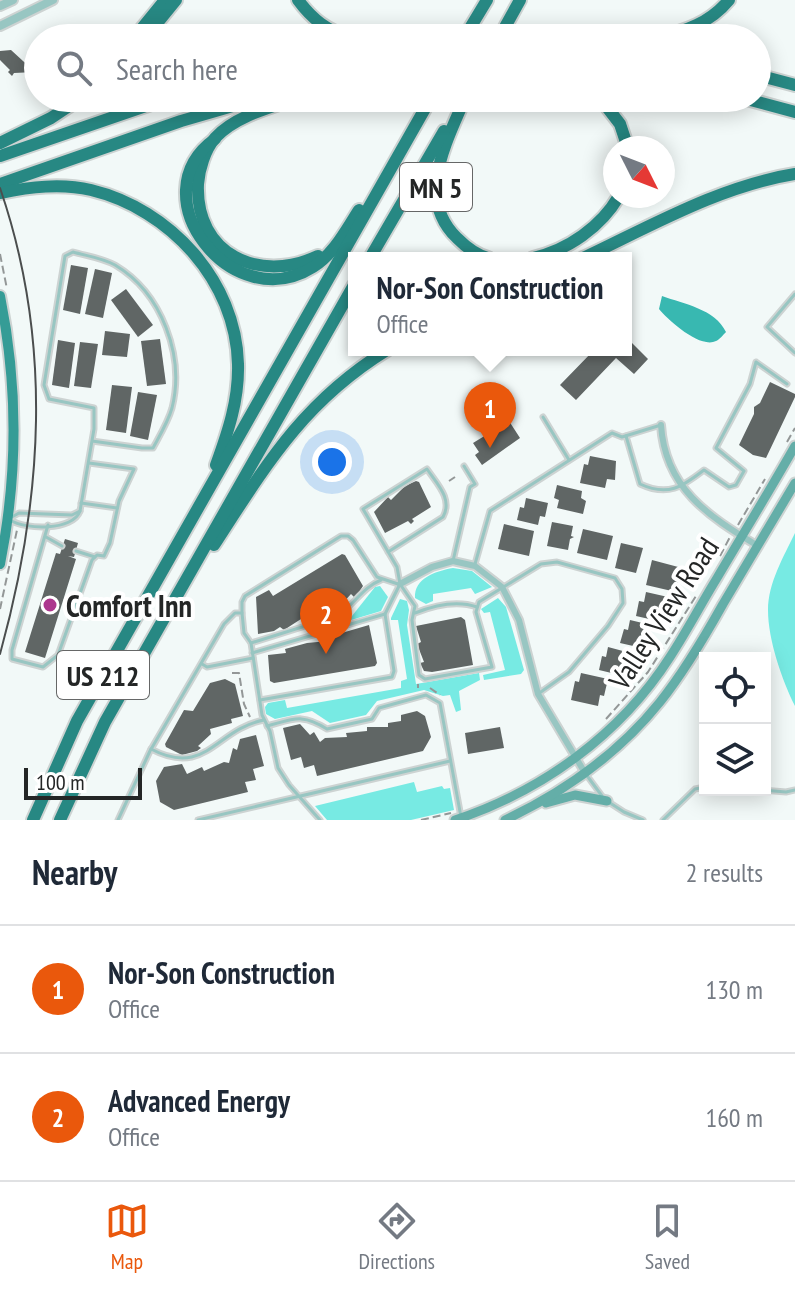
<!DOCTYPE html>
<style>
body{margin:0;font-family:"PT Sans Narrow",sans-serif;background:#f6f6f7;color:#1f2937}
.controls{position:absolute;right:24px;bottom:24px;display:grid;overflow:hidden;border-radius:0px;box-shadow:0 4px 20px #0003}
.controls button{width:72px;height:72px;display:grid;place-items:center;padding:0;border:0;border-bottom:2px solid #e0e1e3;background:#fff;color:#1f2937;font:40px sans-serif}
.compass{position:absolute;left:603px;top:136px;width:72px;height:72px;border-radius:50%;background:#fff;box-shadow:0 4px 20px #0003;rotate:132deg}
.scale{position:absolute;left:24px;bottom:20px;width:118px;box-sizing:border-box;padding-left:8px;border:4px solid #242626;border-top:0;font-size:22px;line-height:28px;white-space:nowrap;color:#242626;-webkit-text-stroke:6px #fff;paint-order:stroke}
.you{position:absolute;left:332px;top:462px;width:28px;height:28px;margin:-20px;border:6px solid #fff;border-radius:50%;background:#1a73e8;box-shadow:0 0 0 12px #1a73e833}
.badge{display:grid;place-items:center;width:52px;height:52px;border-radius:50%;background:#ea580c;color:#fff;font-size:26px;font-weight:700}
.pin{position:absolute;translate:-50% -66px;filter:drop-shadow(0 2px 4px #0008)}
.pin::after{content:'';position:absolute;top:42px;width:28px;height:24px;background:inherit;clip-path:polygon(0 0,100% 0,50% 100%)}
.popup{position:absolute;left:348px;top:252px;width:284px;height:104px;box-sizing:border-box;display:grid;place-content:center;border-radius:0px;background:#fff;filter:drop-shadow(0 2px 6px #0005);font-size:26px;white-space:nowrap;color:#747a83}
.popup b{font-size:30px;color:#1f2937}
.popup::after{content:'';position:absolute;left:50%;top:100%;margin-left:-16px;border:16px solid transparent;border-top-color:#fff}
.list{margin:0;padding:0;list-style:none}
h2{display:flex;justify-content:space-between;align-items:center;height:104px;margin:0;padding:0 32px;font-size:34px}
h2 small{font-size:26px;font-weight:400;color:#747a83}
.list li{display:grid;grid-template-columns:52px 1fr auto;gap:24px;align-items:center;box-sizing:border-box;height:128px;padding:0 32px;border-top:2px solid #e0e1e3}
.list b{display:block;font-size:30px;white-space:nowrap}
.list p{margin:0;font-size:26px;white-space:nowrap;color:#747a83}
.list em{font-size:26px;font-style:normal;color:#747a83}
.icon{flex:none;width:44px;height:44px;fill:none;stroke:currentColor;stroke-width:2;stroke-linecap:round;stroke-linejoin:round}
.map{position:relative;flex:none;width:795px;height:820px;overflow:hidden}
.search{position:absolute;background:#fff;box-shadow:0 4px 20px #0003;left:24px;right:24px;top:24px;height:88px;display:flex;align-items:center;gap:20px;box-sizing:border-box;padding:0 28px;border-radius:44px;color:#747a83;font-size:30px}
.sheet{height:360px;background:#fff}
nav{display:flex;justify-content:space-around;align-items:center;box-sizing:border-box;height:112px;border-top:2px solid #e0e1e3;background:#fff;font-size:22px;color:#747a83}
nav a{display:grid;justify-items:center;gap:4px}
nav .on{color:#ea580c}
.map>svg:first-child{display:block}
.green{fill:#77eae3}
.water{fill:#38b8b1}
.building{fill:#606665}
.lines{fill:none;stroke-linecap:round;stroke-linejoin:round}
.service-casing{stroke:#cdd3d2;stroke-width:7}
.minor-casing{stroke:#cdd3d2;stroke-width:10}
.tertiary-casing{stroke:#cdd3d2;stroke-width:12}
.secondary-casing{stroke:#cdd3d2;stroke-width:13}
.primary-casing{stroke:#cdd3d2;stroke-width:14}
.motorway-casing{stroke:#cdd3d2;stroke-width:16}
.path{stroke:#939797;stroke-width:2;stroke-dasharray:8 4;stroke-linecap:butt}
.service{stroke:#98c6c2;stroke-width:3}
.minor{stroke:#98c6c2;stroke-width:6}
.tertiary{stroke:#98c6c2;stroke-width:8}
.secondary{stroke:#64aea8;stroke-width:9}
.primary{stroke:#359c96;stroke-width:10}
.motorway{stroke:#278883;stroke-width:12}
.tram{stroke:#4b4e4e;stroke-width:2}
.poi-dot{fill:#ac368d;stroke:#fff;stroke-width:3}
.labels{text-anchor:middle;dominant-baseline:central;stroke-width:8;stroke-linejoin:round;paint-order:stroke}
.shield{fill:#fff;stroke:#666767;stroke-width:2}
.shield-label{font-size:28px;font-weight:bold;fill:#242626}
.poi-label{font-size:30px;font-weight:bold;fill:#242626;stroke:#fff;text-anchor:start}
.street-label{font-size:30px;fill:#242626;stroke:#fff}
</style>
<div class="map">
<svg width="795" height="820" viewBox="0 0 795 820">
<rect width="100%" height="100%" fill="#f2f9f8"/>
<g class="green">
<path d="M795,533V706C782,680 768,640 768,610C768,583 784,556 795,533Z"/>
<path d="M453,568L472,571L492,587L475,594L471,588L433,594V601L426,604L415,598C414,578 436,571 453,568Z"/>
<polygon points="380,586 388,597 381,611 348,621 375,587"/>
<polygon points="498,598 506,607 524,670 521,674 484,680 483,675 505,670 490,612 484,613 481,609"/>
<polygon points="400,599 407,601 409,610 407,625 416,684 479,673 480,680 459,691 461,710 456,712 450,695 443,696 424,690 377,701 366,715 330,723 312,711 275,719 266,714 265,707 268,703 285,700 287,708 401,688 401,681 407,679 398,620 391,620 391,618"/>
<polygon points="414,782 417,792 442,786 444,789 450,788 454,810 411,820 327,820 315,806"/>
</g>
<path class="water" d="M662,296C684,304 715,309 726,332C724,334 719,340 716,341C700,349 668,320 659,309Z"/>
<g class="building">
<polygon points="11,50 35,72 14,73 12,76 8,72 10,70 0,60 0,51"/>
<polygon points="71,265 88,268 80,314 63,310"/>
<polygon points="95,269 112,273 103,318 85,314"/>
<polygon points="126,289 153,325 138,337 111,300"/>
<polygon points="105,331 130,334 127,357 102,355"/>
<polygon points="626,337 648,359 634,374 616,358 576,400 560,385 594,350 626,350"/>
<polygon points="160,339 166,384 147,386 141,341"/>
<polygon points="58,340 75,343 69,388 52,385"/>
<polygon points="80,342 98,344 91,388 74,386"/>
<polygon points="770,382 795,394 795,397 766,458 753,455 739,445 754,414 754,407 760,403"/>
<polygon points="112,385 132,387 126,433 106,430"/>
<polygon points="138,392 157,395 148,440 130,436"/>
<polygon points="509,421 520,438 482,465 475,455 479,452 473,443"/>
<polygon points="590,456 616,461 615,480 607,479 605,488 580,483 584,464 588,465"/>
<polygon points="416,481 419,482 431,507 412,519 414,521 411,524 408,521 385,533 374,512 388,497 391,500 405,486"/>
<polygon points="557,485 582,491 581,498 586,501 583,514 557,508 559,500 554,498"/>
<polygon points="526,498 548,503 545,517 540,516 538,525 517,520 520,507 524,508"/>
<polygon points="552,522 573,526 571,536 574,537 570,539 568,550 547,546"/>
<polygon points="504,524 534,531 529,556 498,549"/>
<polygon points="583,529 613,536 607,560 577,553"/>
<polygon points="65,539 78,543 74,557 68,556 76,559 45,658 25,652 56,553 60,554"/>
<polygon points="621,543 643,548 636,573 615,568"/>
<polygon points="342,554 345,555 363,586 355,598 351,594 341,605 338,603 324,616 322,612 304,623 301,619 284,630 280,627 274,631 258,634 256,597 269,590 273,596"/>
<polygon points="652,560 682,568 676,592 646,585"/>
<polygon points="646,592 668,597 665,612 660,611 658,621 636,616 639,601 644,602"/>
<polygon points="461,617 465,620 473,665 432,672 424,671 420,663 424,662 417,644 421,642 416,626"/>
<polygon points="630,620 651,625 642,648 620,643 624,629 628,630"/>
<polygon points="369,625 377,663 375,666 274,683 270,681 268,655 286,653 285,649 307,643 328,641 328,637"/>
<polygon points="608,647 634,654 631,668 626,667 624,676 599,670 602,656 606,657"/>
<polygon points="581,673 608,679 604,696 600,695 598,706 571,700 575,681 579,682"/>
<polygon points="225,679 235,684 243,716 231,719 232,723 210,729 211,734 198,746 201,748 197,751 182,755 166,747 165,744 184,710 193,711 210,683"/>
<polygon points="417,711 425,716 431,737 423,751 317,776 314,765 304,768 301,757 291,760 283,728 300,724 310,735 314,732 320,742 325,738 347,737 346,733 367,731 367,727 388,727 388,723 401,721 401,715"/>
<polygon points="500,727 504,748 468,754 465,733"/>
<polygon points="256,735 264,766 253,769 256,780 245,782 248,792 174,810 160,802 156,781 164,767 182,764 187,774 202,767 204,771 224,762 229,763 233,748 237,750 240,739"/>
</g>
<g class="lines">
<g class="service-casing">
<g id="service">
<polyline points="795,294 767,327 795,353"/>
<polyline points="543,417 569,460"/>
<path d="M626,436L640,484C668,497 682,487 704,470L729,487L736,485L744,471L716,448L750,384L756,362L787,384"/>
<polyline points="81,503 117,508"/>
<polyline points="10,518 19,513 72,515 80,511"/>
<path d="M10,520C26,530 73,531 80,511L94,429V408L49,399L44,385L65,256L73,252C87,256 102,258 115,265C162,293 185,356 172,408C168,422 160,435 153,448H142L92,441"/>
<polyline points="48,525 12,650 12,659 43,667 58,655 92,560 97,555 104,556 110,543 119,501 134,469 89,463"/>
<polyline points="46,537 62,546"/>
<polyline points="76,551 95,557"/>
<path d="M388,552L443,517C453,499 437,484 427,469L363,509L397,567L400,584L415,606L412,620L419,675L425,679L492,667L476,612L479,602L541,564L557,562L615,578L622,589L623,603L608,626L569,672L538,694"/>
<polyline points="453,561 470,487 475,484 464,466"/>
<polyline points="475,564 490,511 612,433 622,437 661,425"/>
<polyline points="242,613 244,633 251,643 262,715 270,731 278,768 289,785 320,820"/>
<path d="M415,613C435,605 457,600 477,607"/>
<path d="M251,643L337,616C353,606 363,587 381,580"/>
<polyline points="252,653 385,614"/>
<polyline points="202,664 207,667 253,658"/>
<polyline points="260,700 392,677 394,671 385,614 400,584"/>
<path d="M267,726C294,719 302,713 327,729L372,719L379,708L426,695L440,703L461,817"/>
<path d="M151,749C206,778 216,729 264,720"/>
<polyline points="585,773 602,796"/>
<polyline points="761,790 786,792 795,790"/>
<polyline points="607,801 624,812 643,820"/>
<polyline points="118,820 150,751 224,624 235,613 242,613 242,602 245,596 341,536 348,536 353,540 377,577 398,584"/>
<polyline points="198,820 450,761"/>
<polyline points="663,820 695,789 705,787"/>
</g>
</g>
<g class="minor-casing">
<g id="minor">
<path d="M661,425C665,488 708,516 758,546"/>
<polyline points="400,584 432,567 453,561 475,566 502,587 519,620 538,694 585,773"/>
</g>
</g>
<g class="tertiary-casing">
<g id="tertiary">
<polyline points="0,6 13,0"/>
<polyline points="0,26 53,0"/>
</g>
</g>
<g class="secondary-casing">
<g id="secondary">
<polyline points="546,803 575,795 607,801"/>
<path d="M455,820C542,791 620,735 670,657C687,631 701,604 717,578C743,534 770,490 795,446"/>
<path d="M505,820C564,792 619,753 660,702C684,672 704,638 723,604C747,564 771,523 795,483"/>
</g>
</g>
<g class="primary-casing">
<path id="primary" d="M0,296C18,385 18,475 0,564"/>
</g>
<g class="motorway-casing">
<g id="motorway">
<path d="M298,0C312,19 327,31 351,38"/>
<polyline points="134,38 165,0"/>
<polyline points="145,38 176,0"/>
<polyline points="464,38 487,0"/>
<polyline points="499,38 520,0"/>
<path d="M657,38C686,31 710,23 729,0"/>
<polyline points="757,75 795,85"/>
<path d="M298,98C271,107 235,116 215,138C205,150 199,169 198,184C195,254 259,284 318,256"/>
<path d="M465,98C447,141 415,198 457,238C466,247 476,255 488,258"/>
<polyline points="600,98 620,124 628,148"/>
<polyline points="743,98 795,112"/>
<path d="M215,139C137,195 232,318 313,267C334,254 346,230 359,210"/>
<polyline points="0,143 51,118 81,98"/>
<polyline points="0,156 169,98"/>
<polyline points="0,184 181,121 260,98"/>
<path d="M0,193C30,187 61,183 91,190C170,209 236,281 238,364C239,400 228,432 216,465"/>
<polyline points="370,258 444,131"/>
<path d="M533,258C568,250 601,227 619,196"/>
<path d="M583,258C651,226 720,186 795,174"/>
<path d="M214,545C266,465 303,402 387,350"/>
<polyline points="33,820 77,721 431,98"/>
<polyline points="60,820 105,722 354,285"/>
</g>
</g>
<g class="path">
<polyline points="0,254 7,289"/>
<polyline points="787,442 795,428"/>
<polyline points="449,481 455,477"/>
<polyline points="738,525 765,479"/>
<polyline points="720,556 730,537"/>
<polyline points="0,609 17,530"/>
<polyline points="232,673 239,673 244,704 250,717"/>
<polyline points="418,684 418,688"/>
<polyline points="430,688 440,695"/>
<polyline points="606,719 648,672 696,596"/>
<polyline points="421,820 451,813"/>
</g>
<use href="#service" class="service"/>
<use href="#minor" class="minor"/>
<use href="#tertiary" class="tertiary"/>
<use href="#secondary" class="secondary"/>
<use href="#primary" class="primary"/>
<use href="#motorway" class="motorway"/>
<path class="tram" d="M0,188C53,342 43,499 0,654"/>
</g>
<circle class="poi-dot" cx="50" cy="605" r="8"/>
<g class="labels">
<g class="shield">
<rect x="400" y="163" width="72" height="48" rx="6"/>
<rect x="57" y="651" width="92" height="48" rx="6"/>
</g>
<g class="shield-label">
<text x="436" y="187">MN 5</text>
<text x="103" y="675">US 212</text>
</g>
<g class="poi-label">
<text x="66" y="605">Comfort Inn</text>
</g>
<g class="street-label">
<text transform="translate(663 613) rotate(-57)">Valley View Road</text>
</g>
</g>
</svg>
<div class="controls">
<button><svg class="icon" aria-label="locate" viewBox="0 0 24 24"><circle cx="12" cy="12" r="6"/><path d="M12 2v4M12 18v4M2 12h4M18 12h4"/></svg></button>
<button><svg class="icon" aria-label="layers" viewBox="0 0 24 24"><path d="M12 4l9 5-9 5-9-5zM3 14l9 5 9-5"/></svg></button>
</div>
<svg class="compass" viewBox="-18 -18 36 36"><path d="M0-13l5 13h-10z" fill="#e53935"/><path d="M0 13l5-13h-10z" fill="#747a83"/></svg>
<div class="scale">100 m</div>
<div class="you"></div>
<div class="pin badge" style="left:490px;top:448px">1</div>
<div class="popup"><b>Nor-Son Construction</b>Office</div>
<div class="pin badge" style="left:326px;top:654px">2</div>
<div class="search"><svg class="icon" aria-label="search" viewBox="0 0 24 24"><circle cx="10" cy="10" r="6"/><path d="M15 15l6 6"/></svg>Search here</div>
</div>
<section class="sheet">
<h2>Nearby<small>2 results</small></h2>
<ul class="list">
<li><span class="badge">1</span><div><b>Nor-Son Construction</b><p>Office</p></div><em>130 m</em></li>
<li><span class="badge">2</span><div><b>Advanced Energy</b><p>Office</p></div><em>160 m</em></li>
</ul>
</section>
<nav>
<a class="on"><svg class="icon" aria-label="map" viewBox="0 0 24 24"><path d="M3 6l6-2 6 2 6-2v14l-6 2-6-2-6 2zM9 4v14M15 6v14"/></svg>Map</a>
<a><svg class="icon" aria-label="directions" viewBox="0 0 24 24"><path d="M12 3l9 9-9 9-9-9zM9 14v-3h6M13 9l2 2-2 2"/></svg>Directions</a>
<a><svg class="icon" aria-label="saved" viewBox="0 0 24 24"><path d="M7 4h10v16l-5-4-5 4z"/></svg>Saved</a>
</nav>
